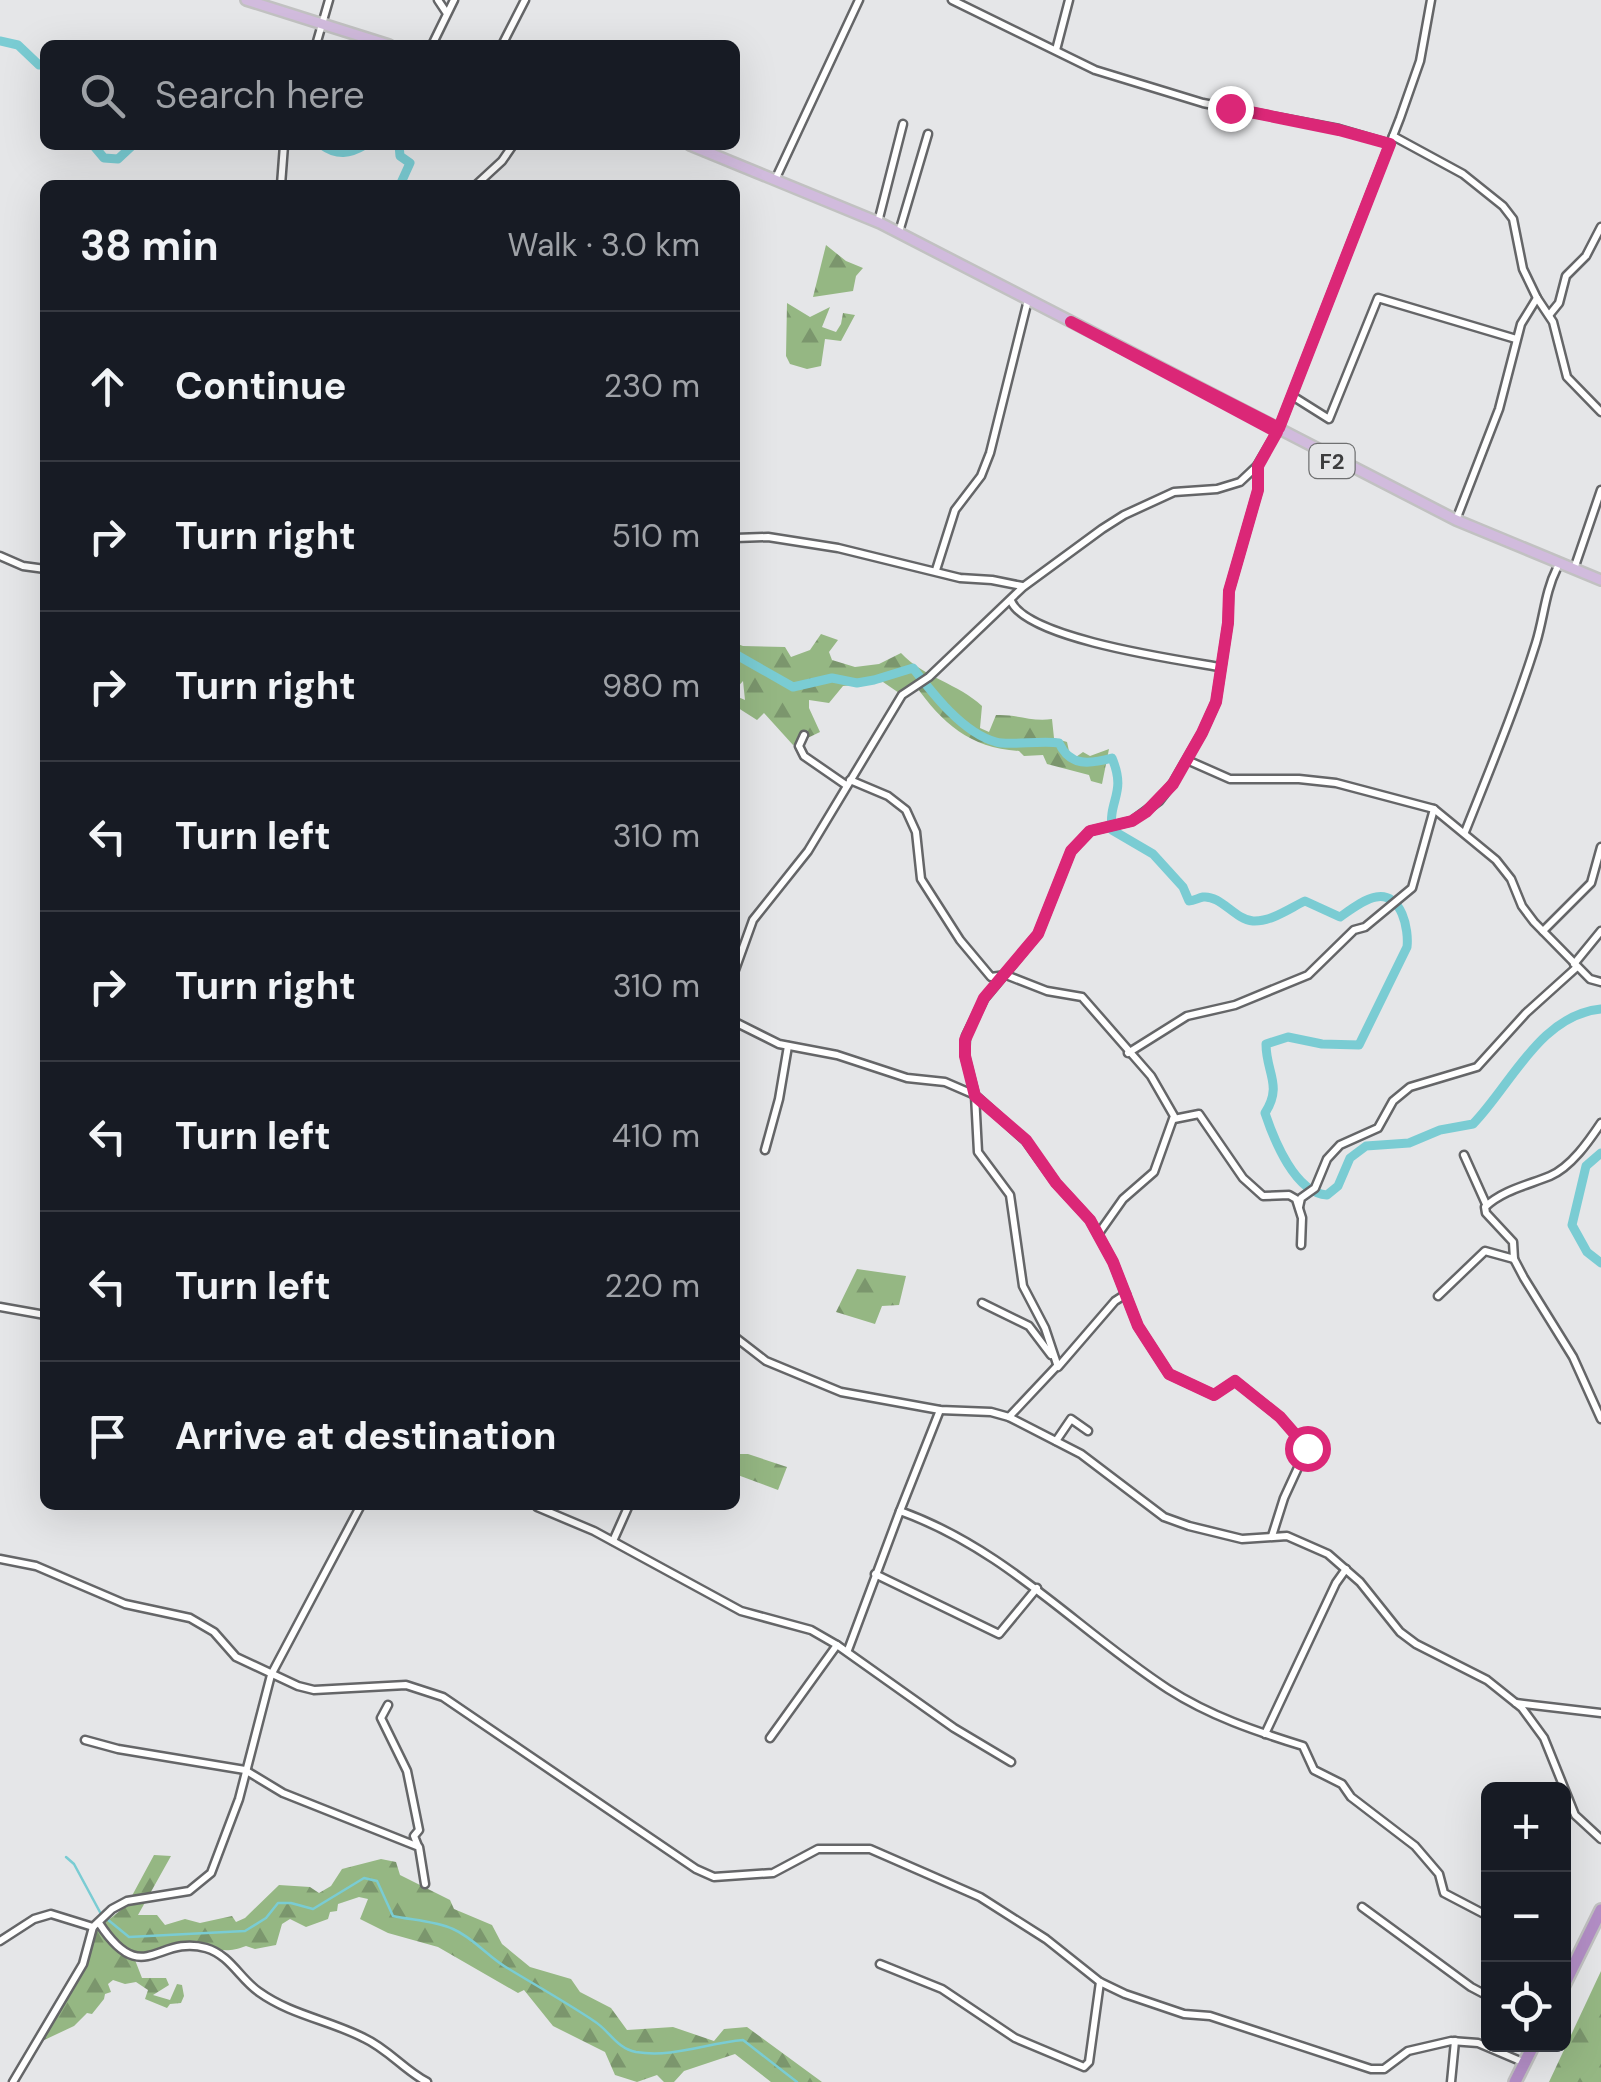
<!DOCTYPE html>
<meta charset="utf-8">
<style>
body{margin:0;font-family:"DM Sans",sans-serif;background:#20242c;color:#f1f3f6}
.controls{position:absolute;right:30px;bottom:30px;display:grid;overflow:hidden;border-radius:15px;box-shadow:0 10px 40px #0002}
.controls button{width:90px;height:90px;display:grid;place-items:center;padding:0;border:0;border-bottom:2px solid #363941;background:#171b24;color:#f1f3f6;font:50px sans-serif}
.stop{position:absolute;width:30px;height:30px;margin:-22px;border:8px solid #db2777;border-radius:50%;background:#fff}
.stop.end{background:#db2777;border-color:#fff;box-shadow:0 2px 10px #0008}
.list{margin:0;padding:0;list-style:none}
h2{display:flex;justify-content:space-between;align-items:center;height:130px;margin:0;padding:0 40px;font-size:42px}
h2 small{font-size:32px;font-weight:400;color:#9ea1a6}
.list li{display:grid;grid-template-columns:65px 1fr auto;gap:30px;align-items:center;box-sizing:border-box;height:150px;padding:0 40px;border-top:2px solid #363941}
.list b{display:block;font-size:38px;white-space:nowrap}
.list em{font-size:32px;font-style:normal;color:#9ea1a6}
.icon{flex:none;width:55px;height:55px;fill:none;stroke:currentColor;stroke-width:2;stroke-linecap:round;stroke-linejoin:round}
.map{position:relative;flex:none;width:1601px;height:2082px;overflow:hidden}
.search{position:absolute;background:#171b24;box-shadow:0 10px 40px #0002;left:40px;top:40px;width:700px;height:110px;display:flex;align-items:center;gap:25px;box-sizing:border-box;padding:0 35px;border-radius:15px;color:#9ea1a6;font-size:38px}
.panel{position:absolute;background:#171b24;box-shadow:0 10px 40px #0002;left:40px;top:180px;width:700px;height:1330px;border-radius:15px}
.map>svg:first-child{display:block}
.forest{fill:url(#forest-firs)}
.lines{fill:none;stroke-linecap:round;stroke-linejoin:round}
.stream{stroke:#7accd3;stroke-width:2.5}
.river{stroke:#7accd3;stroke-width:9}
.minor-casing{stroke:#656668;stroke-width:11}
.major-casing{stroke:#c1c1c1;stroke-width:14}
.highway-casing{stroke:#c1c1c1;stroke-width:16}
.minor{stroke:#fff;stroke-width:6}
.major{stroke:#d1bbdd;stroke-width:9}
.highway{stroke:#b38ec6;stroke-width:11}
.route{stroke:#db2777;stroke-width:12}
.labels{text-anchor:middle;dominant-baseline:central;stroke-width:10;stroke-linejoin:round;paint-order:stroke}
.shield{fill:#e5e6e8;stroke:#6f7071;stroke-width:2.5}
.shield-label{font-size:22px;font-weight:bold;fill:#3d3d3e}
</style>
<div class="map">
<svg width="1601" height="2082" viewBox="0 0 1601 2082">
<defs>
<pattern id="forest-firs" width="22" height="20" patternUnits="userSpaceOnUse" patternTransform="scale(2.5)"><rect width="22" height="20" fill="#95b783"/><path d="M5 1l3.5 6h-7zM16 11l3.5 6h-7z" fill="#7b966d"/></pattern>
</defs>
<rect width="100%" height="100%" fill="#e5e6e8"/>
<g class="forest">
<polygon points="826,245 846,261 863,268 856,276 853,291 813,297"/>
<polygon points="787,303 810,317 830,307 822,327 836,332 841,324 843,313 855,315 841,341 825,339 821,366 807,369 790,364 786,356"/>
<path d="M821,634L838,640L829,652L832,660L855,667L879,664L901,653C923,677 959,684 982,706L980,728L989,732L996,715C1017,714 1031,722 1052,719L1054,738L1067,742L1069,751L1076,757L1083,752L1090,756L1109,749L1102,784L1091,781L1089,775L1047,764L1043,755L1024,756L1019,751C970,748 943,724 915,685L902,695L883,682L843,686L829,703L809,700V708L820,732L793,745L764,713L757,720L735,706L738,697L745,700L743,681L735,690V643L743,646L785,647L791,657L810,650Z"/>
<polygon points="857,1269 906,1276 899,1305 882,1306 875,1324 836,1312"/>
<polygon points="735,1454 748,1454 787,1467 778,1490 735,1474"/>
<path d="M154,1855L171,1856L138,1915H157L165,1925L185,1919L200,1923L232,1916L236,1922L245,1918L279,1885L310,1887L319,1893L331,1886L342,1869L381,1859L396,1862L400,1875L450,1900L454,1909L492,1925L502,1944L530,1967L571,1979L580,1992L611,2008L627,2030L673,2027L714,2041L724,2029L747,2027L822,2082H771L735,2054L684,2071L674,2082H664L657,2075L637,2082L615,2075L605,2052L553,2026L524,1990L518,1993L438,1947L388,1933L360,1919L368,1899L359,1897L338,1904L337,1911L330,1912L328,1919L306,1927L290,1919L282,1924L276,1945L255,1949L246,1946C220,1956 215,1945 190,1945C170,1944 153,1952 135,1960L142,1978H166L169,1985L153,1995L170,2000L177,1984L182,1985L184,1996L181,2003L170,2004L167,2008L145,1999L148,1990L136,1982L125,1984L113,1980L108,1984L111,1992L105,1994L104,1999L92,2014L87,2013L74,2026L40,2042L86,1968L96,1930L127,1905Z"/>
<polygon points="1601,1971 1601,2082 1549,2082"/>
</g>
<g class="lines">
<g class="stream">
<polyline points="66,1857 74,1864 101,1914"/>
<path d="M107,1919L129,1937L245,1931L266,1918L278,1903H291L313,1909L364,1878L377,1881L393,1916C411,1920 435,1921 453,1929C474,1938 489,1958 509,1969C537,1986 567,2003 594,2021C610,2031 616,2048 636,2052C673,2058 707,2043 743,2040L797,2082"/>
</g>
<g class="river">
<polyline points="0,41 18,45 39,65 45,62"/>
<polyline points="93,145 104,158 118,159 133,145"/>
<path d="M322,145C337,156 350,154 365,145"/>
<polyline points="399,145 400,156 410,163 400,185"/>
<path d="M735,654L793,687L832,678L857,683L874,680L913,668C933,694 963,733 996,742C1008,746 1041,740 1059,743C1070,767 1090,764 1112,758C1127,794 1108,799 1112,830L1153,854L1183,887L1189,901C1194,901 1198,898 1203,897C1221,895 1234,919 1253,921C1271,922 1290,908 1305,901L1340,917C1350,910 1364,899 1376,897C1402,892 1409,930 1407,947L1359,1045L1322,1044L1288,1037L1266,1044C1266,1073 1283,1085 1265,1113C1274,1140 1295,1193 1327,1195L1338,1186L1350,1158L1366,1146L1409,1143L1440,1130L1473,1124C1511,1085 1540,1015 1601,1009"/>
<polyline points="1601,1153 1586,1166 1572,1225 1587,1252 1601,1263"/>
</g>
<g class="minor-casing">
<g id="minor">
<polyline points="438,0 446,12"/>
<polyline points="952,0 1095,70 1203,103 1339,129 1390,144"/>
<polyline points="316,45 329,0"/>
<polyline points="432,45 454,0"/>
<polyline points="502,45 525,0"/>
<polyline points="1056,50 1069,0"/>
<polyline points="1393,136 1463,174 1503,206 1513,219 1523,269 1537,298"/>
<polyline points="775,180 859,0"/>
<polyline points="281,185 284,145"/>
<polyline points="476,185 502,161 513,145"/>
<polyline points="878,222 903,124"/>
<polyline points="899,232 928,134"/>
<polyline points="1550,314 1559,303 1566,276 1586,256 1601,227"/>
<polyline points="1294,397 1329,419 1378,298 1516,339"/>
<polyline points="1279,428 1400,118 1420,61 1431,0"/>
<polyline points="1456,520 1499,409 1521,324 1537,298 1553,322 1567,377 1601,412"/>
<polyline points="735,538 768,537 838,548 960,578 992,580 1022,586"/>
<polyline points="0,556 23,566 45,569"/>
<polyline points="1574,569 1601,490"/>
<polyline points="936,570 955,510 981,476 990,453 1028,300"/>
<path d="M1011,601C1027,639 1179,660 1220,667"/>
<polyline points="804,735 799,746 804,756 846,785"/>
<polyline points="1187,760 1230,779 1299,779 1336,783 1434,809 1496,860 1511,879 1522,906 1534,922 1590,979 1601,982"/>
<polyline points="850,780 888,796 906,810 916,832 921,879 960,940 991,977 1006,975 1047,991 1082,997 1151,1076 1174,1116 1154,1172 1123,1199 1099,1233"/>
<path d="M1465,832C1490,769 1516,707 1536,643C1544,617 1545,592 1557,568"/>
<polyline points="1543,931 1591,883 1601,847"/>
<polyline points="1574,964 1601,931"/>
<polyline points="735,970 753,920 808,851 902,695 929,677 1023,587 1102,529 1124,515 1174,492 1217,489 1240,482 1257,466 1277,432"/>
<polyline points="735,1022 779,1044 837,1055 907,1078 945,1082 975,1095 1026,1141 1056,1183 1090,1220 1113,1262 1138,1326 1169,1374 1214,1395 1235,1381 1280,1417 1307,1448 1284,1498 1272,1536"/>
<polyline points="1128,1053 1187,1016 1235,1005 1308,975 1354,930 1365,927 1412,888 1434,809"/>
<polyline points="1174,1119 1199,1114 1243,1178 1263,1196 1289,1195 1296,1199 1302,1218 1301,1245"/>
<path d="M1601,1123C1589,1141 1571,1167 1550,1176C1528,1185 1503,1190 1485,1207L1486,1213L1513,1242L1514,1259L1524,1278L1573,1357L1601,1419"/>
<polyline points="765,1150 779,1099 788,1046"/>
<polyline points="1464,1155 1486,1204"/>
<polyline points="1299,1207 1301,1198 1315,1188 1327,1159 1340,1145 1378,1128 1393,1101 1410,1087 1477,1067 1526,1013 1577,967"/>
<polyline points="1126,1294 1115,1301 1058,1367 1045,1328 1023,1286 1010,1195 978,1152 975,1095 965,1056 966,1036 984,999 1038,934 1071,851 1090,831 1132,821 1159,801 1173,783 1202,733 1216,702 1228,623 1229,591 1258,490 1257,466"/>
<polyline points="1438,1296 1485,1251 1514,1259"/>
<polyline points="982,1303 1029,1326 1051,1355"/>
<polyline points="0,1307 45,1315"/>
<polyline points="735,1337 766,1361 841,1392 940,1410 991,1412 1009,1417 1081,1454 1164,1517 1189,1526 1242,1539 1287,1536 1328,1554 1360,1582 1400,1632 1416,1644 1487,1680 1522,1708 1544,1738 1575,1815 1601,1839"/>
<path d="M940,1410L900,1511C1006,1549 1076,1629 1168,1689C1210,1716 1255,1731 1303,1746L1314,1770L1342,1784L1351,1797L1415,1846L1439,1874L1444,1893L1488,1916"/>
<polyline points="1009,1417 1057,1366"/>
<polyline points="1056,1441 1071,1419 1088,1431"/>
<polyline points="537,1507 594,1531 741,1611 811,1630 837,1645"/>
<polyline points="613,1541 629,1505"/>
<polyline points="0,1559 36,1566 125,1604 190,1618 214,1632 236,1657 298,1686 314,1690 406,1685 443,1697 696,1869 714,1877 773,1873 818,1849 870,1849 980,1897 1046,1939 1100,1982 1125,1994 1184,2014 1210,2016 1371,2069 1384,2069 1408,2051 1451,2041 1478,2043 1525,2063"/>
<polyline points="875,1574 999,1634 1037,1588"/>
<polyline points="848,1650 900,1511"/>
<polyline points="1516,1703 1601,1713"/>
<polyline points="388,1705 381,1718 407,1771 419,1830 414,1836 418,1846"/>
<polyline points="1265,1734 1336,1583 1346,1569"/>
<polyline points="770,1738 837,1645 954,1728 1011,1762"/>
<polyline points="85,1740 118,1749 245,1770 283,1793 419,1847 425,1884"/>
<polyline points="1362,1907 1471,1987 1488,1996"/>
<path d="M99,1923C143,1990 157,1934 206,1948C230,1955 240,1979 259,1992C291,2015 329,2020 364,2038C388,2049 404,2070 427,2082"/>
<polyline points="0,1941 34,1919 51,1914 93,1927 112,1909 127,1901 189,1891 211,1873 239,1799 271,1675 361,1505"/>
<polyline points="880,1964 942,1989 1015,2038 1084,2067 1089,2062 1100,1982"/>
<polyline points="13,2082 83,1964 93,1927"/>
<polyline points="1451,2082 1455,2041"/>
</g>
</g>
<g class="major-casing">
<g id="major">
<polyline points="246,0 389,45"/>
<polyline points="690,145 880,223 1456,520 1601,580"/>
</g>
</g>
<g class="highway-casing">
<g id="highway">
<polyline points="1564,1985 1601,1910"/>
<polyline points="1515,2082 1534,2044"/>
</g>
</g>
<use href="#minor" class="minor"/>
<use href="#major" class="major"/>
<use href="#highway" class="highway"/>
</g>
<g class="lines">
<polyline class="route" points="1230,108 1339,130 1390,144 1279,428 1071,322 1277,432 1258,466 1258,490 1229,591 1228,623 1216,702 1202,733 1173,784 1146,812 1132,821 1090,831 1071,851 1038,934 984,998 965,1040 965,1056 975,1096 1026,1140 1056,1183 1090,1220 1113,1262 1138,1326 1169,1374 1214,1395 1235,1381 1280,1417 1307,1448"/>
</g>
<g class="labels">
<rect class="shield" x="1309.5" y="444" width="45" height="34" rx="8"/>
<g class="shield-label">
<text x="1332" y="461">F2</text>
</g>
</g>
</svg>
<div class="controls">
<button>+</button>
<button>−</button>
<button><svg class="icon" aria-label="locate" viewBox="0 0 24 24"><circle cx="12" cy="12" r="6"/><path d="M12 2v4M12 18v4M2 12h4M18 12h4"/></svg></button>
</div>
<div class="stop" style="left:1307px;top:1448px"></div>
<div class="stop end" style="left:1230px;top:108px"></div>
<div class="search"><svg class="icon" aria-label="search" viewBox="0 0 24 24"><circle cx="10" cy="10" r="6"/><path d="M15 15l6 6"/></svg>Search here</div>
<section class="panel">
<h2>38 min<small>Walk · 3.0 km</small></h2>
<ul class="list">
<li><svg class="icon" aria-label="ahead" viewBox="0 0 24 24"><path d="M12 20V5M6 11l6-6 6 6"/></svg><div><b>Continue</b></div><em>230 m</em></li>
<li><svg class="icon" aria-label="right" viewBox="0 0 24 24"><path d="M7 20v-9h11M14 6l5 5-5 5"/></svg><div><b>Turn right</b></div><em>510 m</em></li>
<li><svg class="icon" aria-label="right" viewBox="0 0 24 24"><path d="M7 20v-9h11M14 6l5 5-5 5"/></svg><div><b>Turn right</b></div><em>980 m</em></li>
<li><svg class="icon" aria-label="left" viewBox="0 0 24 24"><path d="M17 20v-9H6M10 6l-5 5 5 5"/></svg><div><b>Turn left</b></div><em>310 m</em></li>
<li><svg class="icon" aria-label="right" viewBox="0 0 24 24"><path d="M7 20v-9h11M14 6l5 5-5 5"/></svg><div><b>Turn right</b></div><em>310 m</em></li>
<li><svg class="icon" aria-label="left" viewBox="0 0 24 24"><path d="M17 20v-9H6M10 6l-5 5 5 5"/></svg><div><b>Turn left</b></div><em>410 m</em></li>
<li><svg class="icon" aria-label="left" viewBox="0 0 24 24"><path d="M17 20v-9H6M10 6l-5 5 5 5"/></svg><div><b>Turn left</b></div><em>220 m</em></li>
<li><svg class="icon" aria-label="arrive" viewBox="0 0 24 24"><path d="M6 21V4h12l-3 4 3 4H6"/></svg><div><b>Arrive at destination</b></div></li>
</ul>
</section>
</div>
